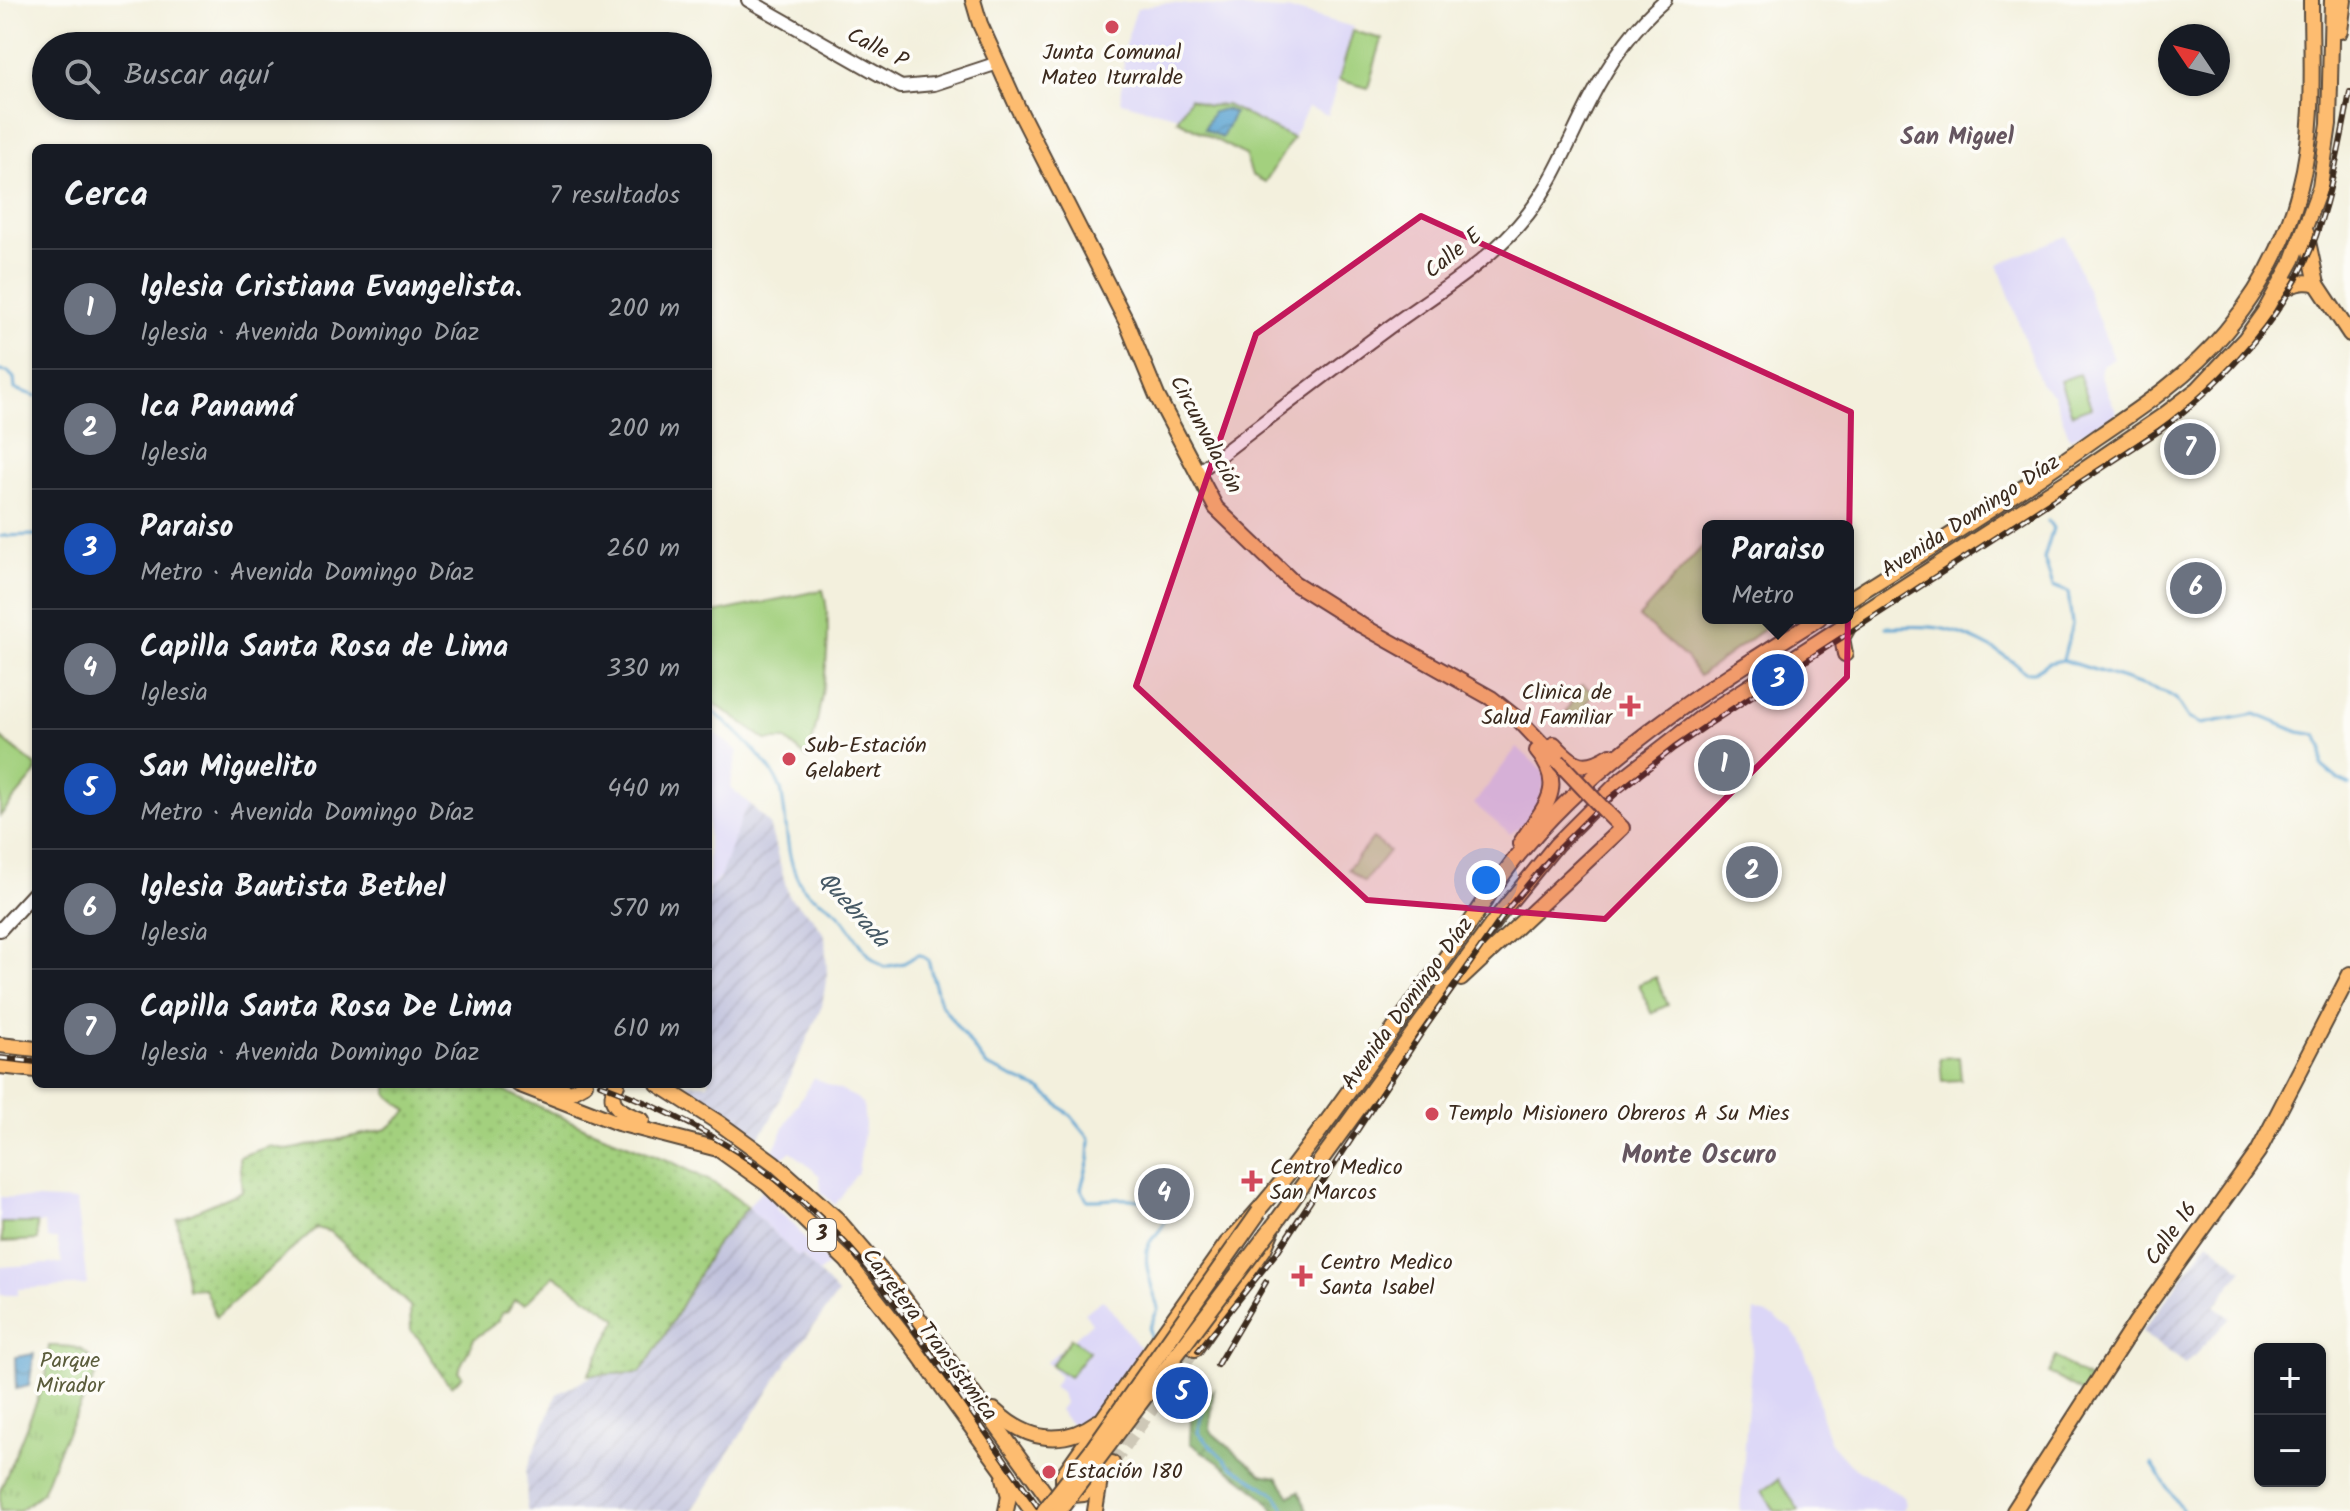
<!DOCTYPE html>
<html lang="es">
<meta charset="utf-8">
<style>
body{margin:0;font-family:Kalam,sans-serif;background:#242831;color:#f1f3f6}
.controls{position:absolute;right:24px;bottom:24px;display:grid;overflow:hidden;border-radius:12px;box-shadow:0 2px 6px #0004}
.controls button{width:72px;height:72px;display:grid;place-items:center;padding:0;border:0;border-bottom:2px solid #363941;background:#171b24;color:#f1f3f6;font:40px sans-serif}
.compass{position:absolute;left:2158px;top:24px;width:72px;height:72px;border-radius:50%;background:#171b24;box-shadow:0 2px 6px #0004;rotate:305deg}
.you{position:absolute;left:1486px;top:880px;width:28px;height:28px;margin:-20px;border:6px solid #fff;border-radius:50%;background:#1a73e8;box-shadow:0 0 0 12px #1a73e833}
.badge{display:grid;place-items:center;width:52px;height:52px;border-radius:50%;background:#7c3aed;color:#fff;font-size:26px;font-weight:700}
.pin{position:absolute;translate:-50% -50%;border:4px solid #fff;box-shadow:0 2px 8px #0006}
.popup{position:absolute;left:1702px;top:520px;width:152px;height:104px;box-sizing:border-box;display:grid;place-content:center;border-radius:12px;background:#171b24;filter:drop-shadow(0 2px 6px #0005);font-size:26px;white-space:nowrap;color:#9ea1a6}
.popup b{font-size:30px;color:#f1f3f6}
.popup::after{content:'';position:absolute;left:50%;top:100%;margin-left:-16px;border:16px solid transparent;border-top-color:#171b24}
.list{margin:0;padding:0;list-style:none}
h2{display:flex;justify-content:space-between;align-items:center;height:104px;margin:0;padding:0 32px;font-size:34px}
h2 small{font-size:26px;font-weight:400;color:#9ea1a6}
.list li{display:grid;grid-template-columns:52px 1fr auto;gap:24px;align-items:center;box-sizing:border-box;height:120px;padding:0 32px;border-top:2px solid #363941}
.list b{display:block;font-size:30px;white-space:nowrap}
.list p{margin:0;font-size:26px;white-space:nowrap;color:#9ea1a6}
.list em{font-size:26px;font-style:normal;color:#9ea1a6}
.icon{flex:none;width:44px;height:44px;fill:none;stroke:currentColor;stroke-width:2;stroke-linecap:round;stroke-linejoin:round}
.map{position:relative;flex:none;width:2350px;height:1511px;overflow:hidden}
.search{position:absolute;background:#171b24;box-shadow:0 2px 6px #0004;left:32px;top:32px;width:680px;height:88px;display:flex;align-items:center;gap:20px;box-sizing:border-box;padding:0 28px;border-radius:44px;color:#9ea1a6;font-size:30px}
.panel{position:absolute;background:#171b24;box-shadow:0 2px 6px #0004;left:32px;top:144px;width:680px;height:944px;border-radius:12px}
.map>svg:first-child{display:block}
.built{fill:#dbd6f7}
.industrial{fill:url(#industrial-furrows)}
.grass{fill:url(#grass-dots);stroke:#6f7d4e;stroke-width:2}
.forest{fill:url(#forest-crowns);stroke:#5e6e46;stroke-width:2}
.park{fill:url(#park-tufts);stroke:#6f7d4e;stroke-width:2}
.pitch{fill:#a3d07e;stroke:#6f7d4e;stroke-width:2}
.water{fill:url(#water-waves);stroke:#4a6678;stroke-width:2}
.lines{fill:none;stroke-linecap:round;stroke-linejoin:round}
.stream{stroke:#5aa3d1;stroke-width:3}
.major-tunnel{stroke:#cec8b7;stroke-width:14;stroke-dasharray:14 7;stroke-linecap:butt}
.minor-casing{stroke:#57483b;stroke-width:16}
.major-casing{stroke:#57483b;stroke-width:18}
.minor{stroke:#fff;stroke-width:12}
.major{stroke:#fdbc70;stroke-width:14}
.rail-casing{stroke:#3b2a1e;stroke-width:6}
.rail{stroke:#fdfcf7;stroke-width:3;stroke-dasharray:9;stroke-linecap:butt}
.major-bridge-casing{stroke:#57483b;stroke-width:18;stroke-linecap:butt}
.major-bridge{stroke:#fdbc70;stroke-width:14}
.marked{fill:#c2185b;fill-opacity:0.2;stroke:#c2185b;stroke-width:6;stroke-linejoin:round}
.poi-dot{fill:#d1495b;stroke:#fdfcf7;stroke-width:3}
.labels{text-anchor:middle;dominant-baseline:central;stroke-width:7;stroke-linejoin:round;paint-order:stroke}
.shield{fill:#fdfcf7;stroke:#75695f;stroke-width:2}
.shield-label{font-size:20px;font-weight:bold;fill:#3b2a1e}
.street-label{font-size:22px;fill:#3b2a1e;stroke:#fdfcf7}
.poi-label{font-size:22px;fill:#3b2a1e;stroke:#fdfcf7;text-anchor:start}
.park-label{font-size:22px;fill:#5a5c3b;stroke:#fdfcf7}
.neighbourhood-label{font-size:24px;font-weight:bold;fill:#655660;stroke:#fdfcf7}
.water-label{font-size:24px;font-style:italic;fill:#475a66;stroke:#fdfcf7}
.quarter-label{font-size:26px;font-weight:bold;fill:#655660;stroke:#fdfcf7}
</style>
<div class="map">
<svg width="2350" height="1511" viewBox="0 0 2350 1511">
<defs>
<pattern id="industrial-furrows" width="10" height="10" patternUnits="userSpaceOnUse" patternTransform="scale(2)"><rect width="10" height="10" fill="#c1c2dd"/><path d="M-1 1l2-2M0 10L10 0M9 11l2-2" fill="none" stroke="#a7a7bd"/></pattern>
<pattern id="grass-dots" width="8" height="8" patternUnits="userSpaceOnUse" patternTransform="scale(2)"><rect width="8" height="8" fill="#a3d07e"/><path d="M2 2h.1M6 6h.1" fill="none" stroke="#8db36c" stroke-width="1.8" stroke-linecap="round"/></pattern>
<pattern id="forest-crowns" width="20" height="18" patternUnits="userSpaceOnUse" patternTransform="scale(2)"><rect width="20" height="18" fill="#82b26d"/><path d="M2 6a3 3 0 1 1 6 0M12 15a3 3 0 1 1 6 0" fill="none" stroke="#6c9159"/></pattern>
<pattern id="park-tufts" width="24" height="20" patternUnits="userSpaceOnUse" patternTransform="scale(2)"><rect width="24" height="20" fill="#a3d07e"/><path d="M3 7l-1-3M5 7V3M7 7l1-3M15 17l-1-3M17 17v-4M19 17l1-3" fill="none" stroke="#8db36c"/></pattern>
<pattern id="water-waves" width="16" height="10" patternUnits="userSpaceOnUse" patternTransform="scale(2)"><rect width="16" height="10" fill="#5aa3d1"/><path d="M0 5q4-4 8 0t8 0" fill="none" stroke="#4c85a9"/></pattern>
</defs>
<rect width="100%" height="100%" fill="#fdfcf7"/>
<filter id="ink" filterUnits="userSpaceOnUse"><feTurbulence type="fractalNoise" baseFrequency=".0125" numOctaves="2"/><feDisplacementMap in="SourceGraphic" scale="16" xChannelSelector="R" yChannelSelector="G"/><feConvolveMatrix kernelMatrix="1 2 1 2 8 2 1 2 1" color-interpolation-filters="sRGB"/></filter>
<filter id="wash" filterUnits="userSpaceOnUse"><feTurbulence type="fractalNoise" baseFrequency=".006" numOctaves="4" result="noise"/><feDisplacementMap in="SourceGraphic" scale="32" xChannelSelector="R" yChannelSelector="G"/><feGaussianBlur stdDeviation="1.8" result="paint"/><feColorMatrix in="noise" values="0 0 0 0 0 0 0 0 0 0 0 0 0 0 0 0 0 1.4 0 .05"/><feComposite in="paint" operator="in"/></filter>
<g filter="url(#wash)">
<rect width="100%" height="100%" fill="#f3f0dd"/>
<g class="built">
<polygon points="1165,3 1297,11 1353,27 1328,115 1308,107 1293,138 1226,105 1207,106 1190,98 1179,117 1121,102 1125,45 1137,8"/>
<polygon points="2066,236 2114,359 2102,365 2100,374 2117,414 2070,439 2053,394 2040,383 1998,264"/>
<polygon points="708,728 738,751 730,787 752,806 721,877 708,889"/>
<polygon points="1517,747 1543,771 1545,780 1536,810 1524,824 1510,834 1474,804"/>
<polygon points="814,1078 855,1097 863,1104 865,1125 858,1172 835,1205 821,1192 820,1176 791,1151 781,1159 771,1154 790,1116"/>
<polygon points="762,1189 777,1202 776,1209 795,1225 808,1244 824,1259 831,1263 818,1273 802,1255 799,1258 748,1207"/>
<polygon points="0,1197 77,1201 87,1285 18,1289 18,1295 0,1295 0,1267 62,1263 57,1239 48,1239 44,1223 0,1224"/>
<polygon points="1103,1299 1143,1352 1087,1423 1074,1428 1059,1410 1064,1403 1061,1393 1053,1387 1060,1376 1046,1362 1092,1323 1085,1313"/>
<polygon points="1755,1311 1775,1318 1792,1330 1799,1340 1811,1368 1823,1422 1831,1444 1850,1465 1904,1497 1906,1505 1902,1511 1740,1511"/>
</g>
<g class="industrial">
<polygon points="750,804 769,824 789,897 813,918 825,936 827,974 822,1006 770,1121 758,1138 670,1084 708,1084 708,888 719,880 743,814"/>
<polygon points="748,1207 798,1257 801,1255 838,1294 789,1359 692,1511 527,1511 526,1471 557,1394 596,1374 640,1372 663,1338 714,1247"/>
<polygon points="2208,1242 2234,1262 2236,1266 2243,1269 2215,1306 2230,1318 2186,1364 2142,1332"/>
</g>
<g class="grass">
<path d="M387,1084H467L500,1089L588,1129L670,1161L716,1184L748,1207L714,1247L663,1338L640,1373L588,1375L618,1319L554,1275L525,1304L514,1300L508,1311L502,1313L497,1322L474,1339L458,1371L462,1376L452,1386C434,1371 430,1346 411,1331L410,1306L331,1232L316,1228L216,1317L204,1288L188,1289L177,1219L242,1191L239,1157L270,1146L288,1150L387,1129L408,1111L387,1094Z"/>
<polygon points="2056,1357 2090,1380 2082,1392 2049,1373"/>
</g>
<path class="forest" d="M1213,1390L1210,1431L1261,1474L1277,1477L1290,1496L1299,1491L1307,1511H1274C1265,1491 1210,1458 1190,1443L1191,1419Z"/>
<path class="park" d="M49,1346C73,1346 89,1345 97,1372L60,1447L42,1493L19,1511H0V1491L46,1379Z"/>
<g class="pitch">
<polygon points="1353,31 1382,39 1368,88 1339,80"/>
<polygon points="1190,98 1207,106 1226,105 1293,138 1265,182 1252,175 1245,155 1177,120"/>
<polygon points="2079,374 2091,407 2072,414 2060,381"/>
<polygon points="1708,540 1708,618 1779,618 1699,676 1686,658 1639,617"/>
<path d="M823,590C836,635 820,714 808,759L786,740H766L708,699V614Z"/>
<polygon points="1582,685 1594,692 1578,719 1566,711"/>
<polygon points="0,737 36,766 36,773 0,816"/>
<polygon points="1373,838 1389,851 1364,882 1348,869"/>
<polygon points="1656,977 1668,1005 1651,1013 1639,984"/>
<polygon points="1959,1057 1961,1080 1942,1081 1940,1058"/>
<polygon points="2,1223 37,1223 38,1240 2,1242"/>
<polygon points="1071,1338 1089,1351 1069,1377 1051,1365"/>
<polygon points="1778,1480 1799,1510 1798,1511 1775,1511 1762,1491"/>
</g>
<g class="water">
<polygon points="1225,109 1234,113 1222,138 1204,129 1213,112"/>
<polygon points="34,1354 29,1386 16,1389 15,1357"/>
</g>
<g class="lines">
<g class="stream">
<polyline points="0,371 8,372 14,378 15,389 36,396"/>
<polyline points="2048,521 2053,528 2044,558 2053,586 2068,592 2072,624 2063,660"/>
<polyline points="0,536 36,535"/>
<path d="M1886,627C1901,627 1916,626 1930,627C1959,629 2005,652 2025,672H2034L2048,663L2063,660L2165,692L2176,699L2188,718L2201,724L2255,714L2299,732L2317,735L2322,746V766L2339,780L2350,785"/>
<path d="M708,708C728,722 775,767 781,790C788,820 784,860 802,886C811,899 826,901 837,912C855,930 861,954 884,967L904,963L919,954L928,960L940,1003L987,1066L1041,1090L1071,1116L1090,1139L1089,1160L1081,1188L1087,1200C1124,1200 1137,1191 1167,1217C1161,1233 1153,1235 1149,1244C1141,1263 1154,1290 1158,1309L1149,1329L1151,1340"/>
<polyline points="1194,1381 1203,1409 1198,1433 1231,1466 1275,1494 1286,1511"/>
<polyline points="2152,1464 2183,1511"/>
</g>
</g>
</g>
<g filter="url(#ink)">
<g class="lines">
<polyline class="major-tunnel" points="1112,1463 1195,1349"/>
<g class="minor-casing">
<g id="minor">
<polyline points="748,0 901,87 934,84 998,63"/>
<path d="M1197,473C1261,424 1326,374 1391,326C1438,292 1491,261 1528,214C1554,181 1570,139 1589,102C1608,65 1633,27 1665,0"/>
<polyline points="0,930 36,891"/>
</g>
</g>
<g class="major-casing">
<g id="major">
<polyline points="973,0 980,24 1018,108 1127,323 1157,396 1216,508 1294,583 1361,625 1491,698 1520,721 1558,761"/>
<polyline points="2340,31 2344,0"/>
<polyline points="2306,232 2317,284 2350,334"/>
<path d="M2276,294C2291,285 2301,279 2317,284"/>
<path d="M1848,600C1932,547 2016,495 2096,438C2142,407 2191,374 2226,331C2261,289 2287,239 2300,187C2316,126 2311,62 2311,0"/>
<polyline points="1845,654 1842,638 1851,622"/>
<path d="M1554,744C1574,766 1584,772 1611,755"/>
<path d="M1520,844C1541,810 1569,789 1537,751"/>
<polyline points="1461,979 1622,828 1607,813"/>
<polyline points="0,1045 36,1049"/>
<polyline points="0,1066 36,1070"/>
<polyline points="518,1084 618,1123 718,1149 767,1184 847,1261 906,1337 1032,1511"/>
<polyline points="546,1084 571,1092 585,1084"/>
<path d="M617,1084C603,1105 625,1114 642,1120"/>
<polyline points="658,1084 719,1123 774,1163 837,1219 898,1290 1058,1511"/>
<polyline points="1195,1349 1264,1249 1274,1225 1495,920 1556,845 1622,779 1702,717 2072,478 2164,415 2198,389 2245,339 2265,311 2293,260 2320,187 2329,124 2332,0"/>
<path d="M994,1410C1025,1439 1061,1448 1097,1422"/>
<path d="M1112,1463L1084,1494L1073,1495L1063,1485V1475L1227,1243C1267,1205 1298,1160 1331,1116C1374,1057 1417,998 1459,939C1478,912 1495,884 1515,859C1596,757 1711,686 1819,618"/>
<polyline points="1004,1478 1009,1496 1006,1511"/>
<polyline points="1095,1511 1100,1480"/>
<polyline points="2014,1511 2136,1322 2258,1152 2350,974"/>
</g>
</g>
<use href="#minor" class="minor"/>
<use href="#major" class="major"/>
<g class="rail-casing">
<g id="rail">
<polyline points="0,1058 36,1062"/>
<path d="M600,1084C683,1115 758,1157 822,1219C862,1257 894,1302 926,1346C964,1401 1002,1456 1041,1511"/>
<path d="M1198,1351L1277,1252L1420,1035L1510,906L1556,851L1604,803L1674,748L1706,726L2159,431C2224,382 2288,314 2316,236C2332,189 2341,140 2350,92"/>
<polyline points="1217,1365 1266,1282"/>
</g>
</g>
<use href="#rail" class="rail"/>
<g class="major-bridge-casing">
<g id="major-bridge">
<polyline points="1558,761 1607,813"/>
<polyline points="1044,1511 1093,1448 1259,1212"/>
<polyline points="1059,1511 1274,1225"/>
</g>
</g>
<use href="#major-bridge" class="major-bridge"/>
</g>
</g>
<path class="marked" d="M1421,216L1851,412L1847,677L1605,919L1367,900L1136,686L1256,334Z"/>
<g class="poi-dot">
<circle cx="1112" cy="27" r="8"/>
<path d="M1626 694h8v8h8v8h-8v8h-8v-8h-8v-8h8z"/>
<circle cx="789" cy="759" r="8"/>
<circle cx="1432" cy="1114" r="8"/>
<path d="M1248 1169h8v8h8v8h-8v8h-8v-8h-8v-8h8z"/>
<path d="M1298 1264h8v8h8v8h-8v8h-8v-8h-8v-8h8z"/>
<circle cx="1049" cy="1472" r="8"/>
</g>
<g class="labels">
<rect class="shield" x="808" y="1219" width="28" height="32" rx="6"/>
<g class="shield-label">
<text x="822" y="1235">3</text>
</g>
<g class="street-label">
<text transform="translate(877 49) rotate(27)">Calle P</text>
<text transform="translate(1454 254) rotate(-39)">Calle E</text>
<text transform="translate(1205 435) rotate(62)">Circunvalación</text>
<text transform="translate(1971 517) rotate(-33)">Avenida Domingo Díaz</text>
<text transform="translate(1408 1004) rotate(-54)">Avenida Domingo Díaz</text>
<text transform="translate(2172 1234) rotate(-54)">Calle 16</text>
<text transform="translate(929 1335) rotate(53)">Carretera Transístmica</text>
</g>
<g class="poi-label">
<text x="1112" y="53" text-anchor="middle">Junta Comunal<tspan x="1112" dy="25">Mateo Iturralde</tspan></text>
<text x="1612" y="693" text-anchor="end">Clinica de<tspan x="1612" dy="25">Salud Familiar</tspan></text>
<text x="805" y="746">Sub-Estación<tspan x="805" dy="25">Gelabert</tspan></text>
<text x="1448" y="1114">Templo Misionero Obreros A Su Mies</text>
<text x="1270" y="1168">Centro Medico<tspan x="1270" dy="25">San Marcos</tspan></text>
<text x="1320" y="1263">Centro Medico<tspan x="1320" dy="25">Santa Isabel</tspan></text>
<text x="1065" y="1472">Estación 180</text>
</g>
<g class="park-label">
<text x="70" y="1361">Parque<tspan x="70" dy="25">Mirador</tspan></text>
</g>
<g class="neighbourhood-label">
<text x="1957" y="137">San Miguel</text>
</g>
<g class="water-label">
<text transform="translate(853 910) rotate(48)">Quebrada</text>
</g>
<g class="quarter-label">
<text x="1699" y="1156">Monte Oscuro</text>
</g>
</g>
</svg>
<div class="controls">
<button>+</button>
<button>−</button>
</div>
<svg class="compass" viewBox="-18 -18 36 36"><path d="M0-13l5 13h-10z" fill="#e53935"/><path d="M0 13l5-13h-10z" fill="#9ea1a6"/></svg>
<div class="you"></div>
<div class="pin badge" style="left:1724px;top:765px;background:#6b7280">1</div>
<div class="pin badge" style="left:1752px;top:872px;background:#6b7280">2</div>
<div class="pin badge" style="left:1778px;top:680px;background:#1a4fb4">3</div>
<div class="popup"><b>Paraiso</b>Metro</div>
<div class="pin badge" style="left:1164px;top:1194px;background:#6b7280">4</div>
<div class="pin badge" style="left:1182px;top:1393px;background:#1a4fb4">5</div>
<div class="pin badge" style="left:2196px;top:588px;background:#6b7280">6</div>
<div class="pin badge" style="left:2190px;top:449px;background:#6b7280">7</div>
<div class="search"><svg class="icon" aria-label="search" viewBox="0 0 24 24"><circle cx="10" cy="10" r="6"/><path d="M15 15l6 6"/></svg>Buscar aquí</div>
<section class="panel">
<h2>Cerca<small>7 resultados</small></h2>
<ul class="list">
<li><span class="badge" style="background:#6b7280">1</span><div><b>Iglesia Cristiana Evangelista.</b><p>Iglesia · Avenida Domingo Díaz</p></div><em>200 m</em></li>
<li><span class="badge" style="background:#6b7280">2</span><div><b>Ica Panamá</b><p>Iglesia</p></div><em>200 m</em></li>
<li><span class="badge" style="background:#1a4fb4">3</span><div><b>Paraiso</b><p>Metro · Avenida Domingo Díaz</p></div><em>260 m</em></li>
<li><span class="badge" style="background:#6b7280">4</span><div><b>Capilla Santa Rosa de Lima</b><p>Iglesia</p></div><em>330 m</em></li>
<li><span class="badge" style="background:#1a4fb4">5</span><div><b>San Miguelito</b><p>Metro · Avenida Domingo Díaz</p></div><em>440 m</em></li>
<li><span class="badge" style="background:#6b7280">6</span><div><b>Iglesia Bautista Bethel</b><p>Iglesia</p></div><em>570 m</em></li>
<li><span class="badge" style="background:#6b7280">7</span><div><b>Capilla Santa Rosa De Lima</b><p>Iglesia · Avenida Domingo Díaz</p></div><em>610 m</em></li>
</ul>
</section>
</div>
